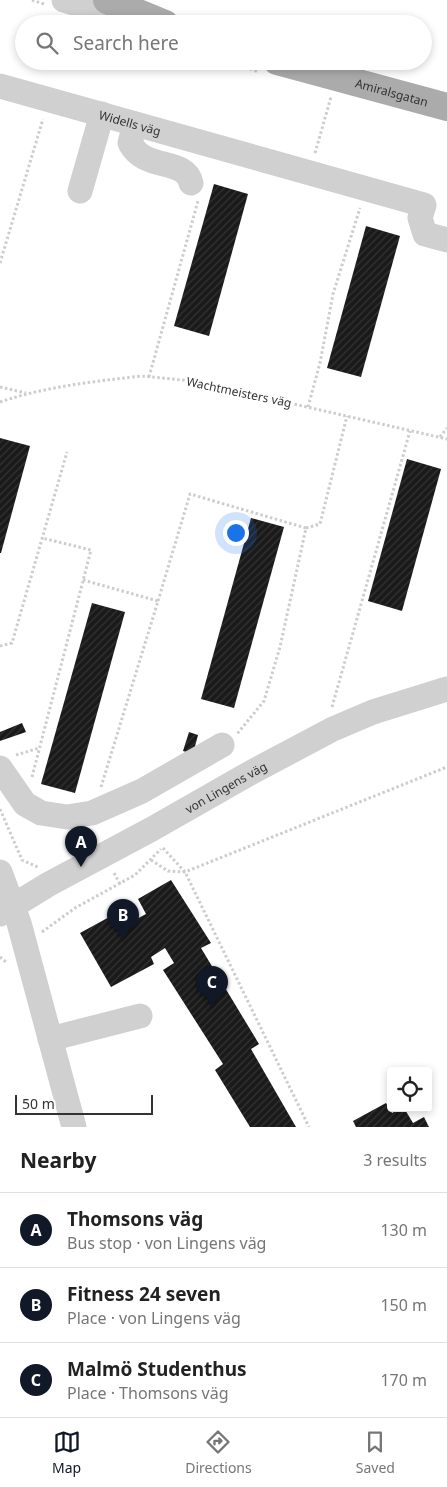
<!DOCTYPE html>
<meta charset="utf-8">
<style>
body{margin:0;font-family:"Noto Sans",sans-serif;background:#f2f2f2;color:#222}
.controls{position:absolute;right:15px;bottom:15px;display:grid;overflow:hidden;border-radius:5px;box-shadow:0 2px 8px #0003}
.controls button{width:45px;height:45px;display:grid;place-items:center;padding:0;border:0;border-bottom:1px solid #e0e0e0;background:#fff;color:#222;font:25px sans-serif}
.scale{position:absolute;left:15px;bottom:12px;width:138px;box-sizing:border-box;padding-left:5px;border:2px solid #333;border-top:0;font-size:14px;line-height:18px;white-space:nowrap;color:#333;-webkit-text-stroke:4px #fff;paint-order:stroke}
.you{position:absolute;left:235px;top:532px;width:18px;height:18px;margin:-12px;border:4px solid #fff;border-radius:50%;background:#1a73e8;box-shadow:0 0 0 8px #1a73e833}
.badge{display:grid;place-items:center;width:32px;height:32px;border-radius:50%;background:#111827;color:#fff;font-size:16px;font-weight:700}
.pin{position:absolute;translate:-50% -41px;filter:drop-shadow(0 1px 2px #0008)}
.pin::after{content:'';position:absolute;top:26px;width:18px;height:15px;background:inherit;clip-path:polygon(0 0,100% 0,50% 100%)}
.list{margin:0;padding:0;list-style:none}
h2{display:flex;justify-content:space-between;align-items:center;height:65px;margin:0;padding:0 20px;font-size:21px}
h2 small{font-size:16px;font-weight:400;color:#767676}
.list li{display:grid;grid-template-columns:32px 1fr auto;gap:15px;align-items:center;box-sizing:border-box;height:75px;padding:0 20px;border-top:1px solid #e0e0e0}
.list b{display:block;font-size:19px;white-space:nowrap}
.list p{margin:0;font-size:16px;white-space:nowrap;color:#767676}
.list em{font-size:16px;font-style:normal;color:#767676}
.icon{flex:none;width:28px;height:28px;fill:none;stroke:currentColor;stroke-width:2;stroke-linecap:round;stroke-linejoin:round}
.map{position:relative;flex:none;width:447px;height:1127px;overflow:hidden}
.search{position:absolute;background:#fff;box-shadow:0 2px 8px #0003;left:15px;right:15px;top:15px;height:55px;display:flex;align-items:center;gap:12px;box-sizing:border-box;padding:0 18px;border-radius:28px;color:#767676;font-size:19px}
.sheet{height:290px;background:#fff}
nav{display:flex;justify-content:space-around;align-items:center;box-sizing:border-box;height:70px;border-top:1px solid #e0e0e0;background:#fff;font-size:14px;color:#767676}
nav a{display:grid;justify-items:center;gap:2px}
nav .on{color:#111827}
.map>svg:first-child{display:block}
.building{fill:url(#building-hatch)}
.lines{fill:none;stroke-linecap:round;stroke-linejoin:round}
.path{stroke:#cdcdcd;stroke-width:3;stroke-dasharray:2.5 2.5;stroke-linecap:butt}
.minor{stroke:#d0d0d0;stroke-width:25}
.major{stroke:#ababab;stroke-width:28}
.labels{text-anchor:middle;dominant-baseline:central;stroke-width:5;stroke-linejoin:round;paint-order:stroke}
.street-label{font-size:12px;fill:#333;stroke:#fff}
</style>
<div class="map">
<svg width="447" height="1127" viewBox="0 0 447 1127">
<defs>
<pattern id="building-hatch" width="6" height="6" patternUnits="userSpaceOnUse" patternTransform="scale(1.25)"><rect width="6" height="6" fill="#1a1a1a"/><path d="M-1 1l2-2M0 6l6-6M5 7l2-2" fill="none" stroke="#333"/></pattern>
</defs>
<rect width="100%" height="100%" fill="#fff"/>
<g class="building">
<polygon points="214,184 248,194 209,336 174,326"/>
<polygon points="366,226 400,236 361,377 327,368"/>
<polygon points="0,438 30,446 1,553 0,553"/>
<polygon points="407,459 441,469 402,611 368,601"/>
<polygon points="251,518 284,527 234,708 201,699"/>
<polygon points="92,603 125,612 75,793 41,784"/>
<polygon points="22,723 26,732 0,741 0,732"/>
<polygon points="189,732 198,735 193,754 183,751"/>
<polygon points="171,880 211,943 201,948 259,1044 251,1049 296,1127 250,1127 215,1070 223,1064 163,970 174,963 165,948 151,957 154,964 111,987 80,933 124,909 131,922 146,914 138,899"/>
<polygon points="386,1103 392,1113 401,1108 404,1108 413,1123 424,1117 429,1127 356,1127 353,1121"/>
</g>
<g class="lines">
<g class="path">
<polyline points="32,0 44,4"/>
<polyline points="226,61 259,72"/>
<polyline points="315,153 331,97"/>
<polyline points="0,263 43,119"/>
<polyline points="149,377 198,201"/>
<polyline points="0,387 26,393"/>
<path d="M0,402C48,386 91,382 141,376L193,381L447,439"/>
<polyline points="308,407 320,363 333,294 360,208"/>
<polyline points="440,437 447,428"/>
<polyline points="306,528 320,524 347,416"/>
<polyline points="83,580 158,601 101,787"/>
<polyline points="158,601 190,494 306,528 280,647 264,701 237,734"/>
<polyline points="0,646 12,643 67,452"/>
<polyline points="332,707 410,431"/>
<polyline points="16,755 39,748"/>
<polyline points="32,777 91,550 42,538"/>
<polyline points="0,809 22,860 38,867"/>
<polyline points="163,848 185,872 309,1127"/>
<polyline points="151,860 168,871 185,872 447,767"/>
<polyline points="114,873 120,884"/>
<polyline points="42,932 75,908 135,875 161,849"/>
<polyline points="0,957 7,963"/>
</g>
<g class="minor">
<polyline points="64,0 87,7 130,15"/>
<path id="s1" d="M0,86L424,205L420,218L425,234L447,240"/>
<path d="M135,124L130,143C145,172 185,157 191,183"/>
<polyline points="80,191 102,114"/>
<polyline points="0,768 25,804 41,813 67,817 92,813 142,791 222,745"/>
<polyline points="0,872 19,923 74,1127"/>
<path id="s2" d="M0,914L49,884L152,829L252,772L333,729L373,712L447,689"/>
<polyline points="50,1039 140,1016"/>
</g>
<g class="major">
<polyline points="107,0 165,24"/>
<path id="s3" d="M277,61L447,107"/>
</g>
</g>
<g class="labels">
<g class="street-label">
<text stroke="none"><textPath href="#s3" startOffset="119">Amiralsgatan</textPath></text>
<text stroke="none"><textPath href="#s1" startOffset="135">Widells väg</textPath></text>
<text transform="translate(239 392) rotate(12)">Wachtmeisters väg</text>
<text stroke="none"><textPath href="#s2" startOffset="259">von Lingens väg</textPath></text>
</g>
</g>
</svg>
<div class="controls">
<button><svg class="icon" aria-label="locate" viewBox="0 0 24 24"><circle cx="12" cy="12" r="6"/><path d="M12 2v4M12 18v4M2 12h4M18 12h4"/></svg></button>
</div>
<div class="scale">50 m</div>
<div class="you"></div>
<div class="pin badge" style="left:81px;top:867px">A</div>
<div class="pin badge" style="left:123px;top:940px">B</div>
<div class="pin badge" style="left:212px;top:1007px">C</div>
<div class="search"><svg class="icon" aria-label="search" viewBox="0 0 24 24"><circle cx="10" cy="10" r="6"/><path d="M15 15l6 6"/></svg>Search here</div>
</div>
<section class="sheet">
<h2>Nearby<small>3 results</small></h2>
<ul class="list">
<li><span class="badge">A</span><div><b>Thomsons väg</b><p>Bus stop · von Lingens väg</p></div><em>130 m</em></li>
<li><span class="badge">B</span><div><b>Fitness 24 seven</b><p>Place · von Lingens väg</p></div><em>150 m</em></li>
<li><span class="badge">C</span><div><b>Malmö Studenthus</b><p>Place · Thomsons väg</p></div><em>170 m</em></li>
</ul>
</section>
<nav>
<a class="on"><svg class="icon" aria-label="map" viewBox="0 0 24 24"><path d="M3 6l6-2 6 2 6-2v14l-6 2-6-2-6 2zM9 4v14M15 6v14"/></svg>Map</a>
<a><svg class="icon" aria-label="directions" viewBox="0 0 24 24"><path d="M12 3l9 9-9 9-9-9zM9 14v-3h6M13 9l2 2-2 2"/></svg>Directions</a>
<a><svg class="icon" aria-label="saved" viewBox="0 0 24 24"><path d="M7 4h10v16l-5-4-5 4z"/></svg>Saved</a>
</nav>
